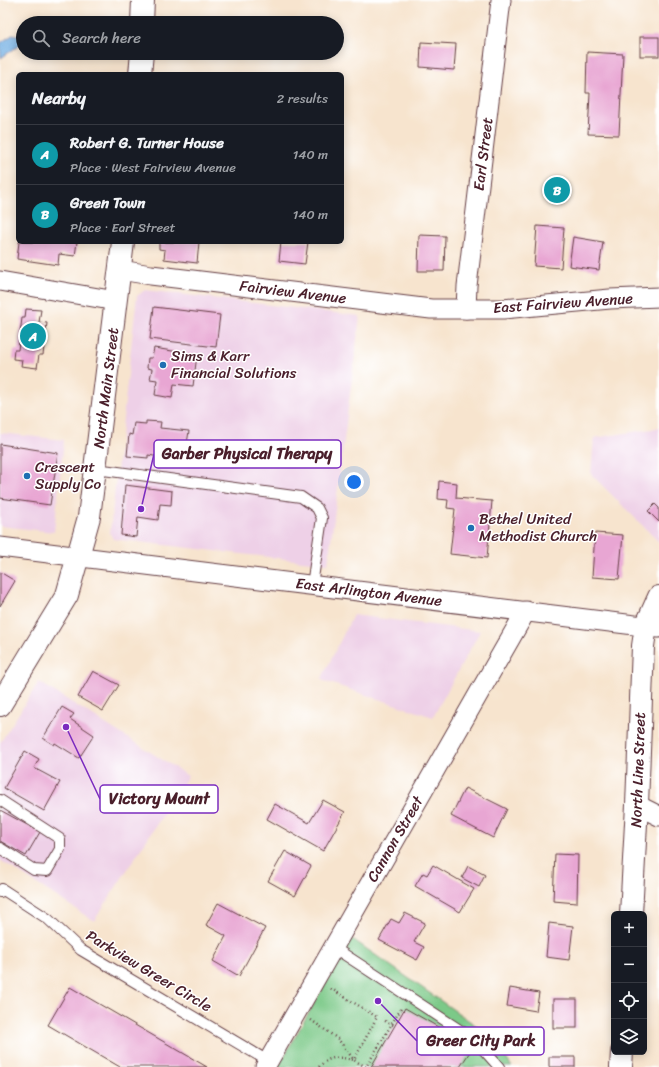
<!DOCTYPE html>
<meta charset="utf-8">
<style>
body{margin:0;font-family:Sriracha,sans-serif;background:#242831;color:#f1f3f6}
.controls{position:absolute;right:12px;bottom:12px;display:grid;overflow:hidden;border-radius:6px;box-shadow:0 2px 10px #0003}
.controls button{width:36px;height:36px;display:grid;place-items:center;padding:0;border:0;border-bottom:1px solid #363941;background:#171b24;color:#f1f3f6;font:20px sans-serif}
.you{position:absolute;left:354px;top:482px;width:14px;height:14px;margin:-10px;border:3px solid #fff;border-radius:50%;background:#1a73e8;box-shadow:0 0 0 6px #1a73e833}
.badge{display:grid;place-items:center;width:26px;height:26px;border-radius:50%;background:#7c3aed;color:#fff;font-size:13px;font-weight:700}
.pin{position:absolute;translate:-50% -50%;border:2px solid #fff;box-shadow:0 1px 4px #0006}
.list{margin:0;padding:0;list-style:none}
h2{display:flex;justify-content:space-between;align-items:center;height:52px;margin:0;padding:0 16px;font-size:17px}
h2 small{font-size:13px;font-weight:400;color:#9ea1a6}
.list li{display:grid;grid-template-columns:26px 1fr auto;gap:12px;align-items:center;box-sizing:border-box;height:60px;padding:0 16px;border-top:1px solid #363941}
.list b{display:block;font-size:15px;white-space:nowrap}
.list p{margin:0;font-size:13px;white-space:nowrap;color:#9ea1a6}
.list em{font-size:13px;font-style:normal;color:#9ea1a6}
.icon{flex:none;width:22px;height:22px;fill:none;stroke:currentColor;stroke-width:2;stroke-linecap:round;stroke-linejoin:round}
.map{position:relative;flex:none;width:659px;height:1067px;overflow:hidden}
.search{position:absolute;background:#171b24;box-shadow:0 2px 10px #0003;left:16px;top:16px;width:328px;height:44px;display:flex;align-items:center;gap:10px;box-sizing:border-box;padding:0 14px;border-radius:22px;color:#9ea1a6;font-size:15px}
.panel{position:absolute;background:#171b24;box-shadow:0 2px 10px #0003;left:16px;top:72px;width:328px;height:172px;border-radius:6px}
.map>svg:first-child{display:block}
.built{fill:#eed0e7}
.green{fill:#7bc988;stroke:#62745a}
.water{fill:#70ade2;stroke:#5d6686}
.building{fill:#e8a6d3}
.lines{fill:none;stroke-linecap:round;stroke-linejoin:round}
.lane-casing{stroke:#643d43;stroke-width:12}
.street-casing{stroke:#643d43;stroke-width:21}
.secondary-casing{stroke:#643d43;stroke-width:24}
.path{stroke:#643d43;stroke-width:2.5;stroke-dasharray:1 3;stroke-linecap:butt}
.lane{stroke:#fff;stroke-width:10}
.street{stroke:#fff;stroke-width:19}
.secondary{stroke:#fff;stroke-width:22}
.poi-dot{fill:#1f6fb2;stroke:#fff;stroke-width:1.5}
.labels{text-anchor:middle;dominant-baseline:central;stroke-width:3;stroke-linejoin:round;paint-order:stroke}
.street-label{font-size:15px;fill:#4a1f2b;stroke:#fff}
.poi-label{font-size:15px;fill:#4a1f2b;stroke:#fff;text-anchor:start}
.leader{fill:none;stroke:#7b2cbf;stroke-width:1.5}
.callout-dot{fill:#7b2cbf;stroke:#fff;stroke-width:1.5}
.callout{fill:#fff;stroke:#7b2cbf;stroke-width:1.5}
.callout-label{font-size:16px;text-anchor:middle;font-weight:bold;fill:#4a1f2b}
</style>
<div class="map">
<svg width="659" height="1067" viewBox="0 0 659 1067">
<rect width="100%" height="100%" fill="#fff"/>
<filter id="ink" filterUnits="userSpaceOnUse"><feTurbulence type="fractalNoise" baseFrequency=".025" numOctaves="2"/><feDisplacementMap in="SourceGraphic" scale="8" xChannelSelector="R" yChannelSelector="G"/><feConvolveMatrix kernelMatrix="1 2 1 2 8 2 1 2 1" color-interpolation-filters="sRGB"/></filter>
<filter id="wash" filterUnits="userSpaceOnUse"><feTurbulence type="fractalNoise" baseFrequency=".012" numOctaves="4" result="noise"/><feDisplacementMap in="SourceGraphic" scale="16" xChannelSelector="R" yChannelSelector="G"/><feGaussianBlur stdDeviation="0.9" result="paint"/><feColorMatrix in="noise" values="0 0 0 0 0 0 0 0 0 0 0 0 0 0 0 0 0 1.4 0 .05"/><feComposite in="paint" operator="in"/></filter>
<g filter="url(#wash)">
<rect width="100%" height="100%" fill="#f7e4ce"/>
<g class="built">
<polygon points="145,290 360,316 328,564 113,539 110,533 137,296"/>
<polygon points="659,428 659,542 591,474 594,438"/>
<polygon points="0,433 64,440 54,532 0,526"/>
<polygon points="353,615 480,631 433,717 321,680"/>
<polygon points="39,682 188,776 94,921 0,860 0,743"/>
</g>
<polygon class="green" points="351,938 491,1036 512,1067 278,1067"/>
<polygon class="water" points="14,34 21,37 21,44 1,58 0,43"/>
<g id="blocks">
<g class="building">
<rect x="640" y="37" width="19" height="19"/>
<polygon points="421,42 456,44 454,70 420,67"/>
<polygon points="587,52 623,54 619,135 588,134 590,93 586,93"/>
<polygon points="537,226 564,228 561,268 534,266"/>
<polygon points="419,235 445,236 444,271 418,271"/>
<polygon points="573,237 603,242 599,270 569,266"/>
<polygon points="19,242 77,242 75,256 59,254 58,265 17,259"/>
<polygon points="159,242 199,242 197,263 164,259 165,250 159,249"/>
<polygon points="281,242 308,242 305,264 279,261"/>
<polygon points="154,307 220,315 216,347 150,339"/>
<polygon points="26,309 41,310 39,322 47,323 43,355 39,355 37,368 21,366 22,360 13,359 14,350 18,350 22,318 25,318"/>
<polygon points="154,348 197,355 193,386 174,384 172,398 155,395 157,380 150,379 152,369 147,368 148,358 152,358"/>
<polygon points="146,421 161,422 160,428 189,431 186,450 174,449 173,455 160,454 160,457 148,455 148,458 127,456 129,434 132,435 134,423 146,424"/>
<polygon points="0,444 58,453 50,505 0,498"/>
<polygon points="439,481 457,483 456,498 492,501 487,558 450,554 455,509 447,508 448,500 438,499"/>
<polygon points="125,485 172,491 171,505 160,504 158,520 138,517 136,537 121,535"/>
<polygon points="655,504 659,508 659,522 648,511"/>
<polygon points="595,533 623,535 619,579 592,577"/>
<polygon points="0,572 15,581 0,606"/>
<polygon points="93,671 119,685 103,711 78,697"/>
<polygon points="62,707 74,714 70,719 94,735 79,758 55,743 54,745 43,738"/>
<polygon points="25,751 39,759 34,768 60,782 44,811 4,788"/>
<polygon points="465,788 507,809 493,838 451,816"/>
<polygon points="323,800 345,812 323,851 267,819 275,804 309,823"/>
<polygon points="0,810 40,832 26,856 0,841"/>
<polygon points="285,851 311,866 295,896 268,881"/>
<polygon points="555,854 578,855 577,903 553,901"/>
<polygon points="433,865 474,889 460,912 415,886 423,873 427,875"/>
<polygon points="468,866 485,875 479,887 462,878"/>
<polygon points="218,903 265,928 239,976 213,961 226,936 206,925"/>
<polygon points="405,913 425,923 414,942 424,947 417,960 379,940 391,919 399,923"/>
<polygon points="549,923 573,926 569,960 546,957"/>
<polygon points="70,987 207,1067 120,1067 48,1025"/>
<polygon points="510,988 539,993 536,1011 507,1006"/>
<rect x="553" y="999" width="24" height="29"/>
<polygon points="405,1008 473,1047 460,1067 371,1067"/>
<rect x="549" y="1057" width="26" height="10"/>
</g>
</g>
</g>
<g filter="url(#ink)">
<use href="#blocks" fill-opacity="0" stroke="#643d43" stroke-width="1"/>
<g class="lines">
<g class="lane-casing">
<g id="lane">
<polyline points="96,469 301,497 317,508 322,518 312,585"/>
<polyline points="0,800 60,839 60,849 47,871 34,870 0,848"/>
<polyline points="0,892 2,889 48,919 81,950 268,1061"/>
<polyline points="333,947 475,1040 499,1067"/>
</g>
</g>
<g class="street-casing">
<g id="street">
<polyline points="120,270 151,275 431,309 503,309 610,299 659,297"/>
<polyline points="0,281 116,301"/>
<polyline points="466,309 467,286 501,0"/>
<polyline points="0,547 659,628"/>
<polyline points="637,805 659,816"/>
<polyline points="265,1067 526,611"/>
</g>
</g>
<g class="secondary-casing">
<g id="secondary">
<polyline points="142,23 143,0"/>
<polyline points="140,74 142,53"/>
<polyline points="0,705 67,595 89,517 123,242"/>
<polyline points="631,914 637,805 643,646 646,626 659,597"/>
<polyline points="621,1067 622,1052"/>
</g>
</g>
<g class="path">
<polyline points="311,1020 338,1039 354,1060 366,1067 402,1007"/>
<polyline points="385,1021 395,1026"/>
<path d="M319,1067C330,1055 339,1057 354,1060L377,1017L330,988"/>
</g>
<use href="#lane" class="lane"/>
<use href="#street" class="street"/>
<use href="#secondary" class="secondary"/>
</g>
</g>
<g class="poi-dot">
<circle cx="163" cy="365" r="4"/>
<circle cx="27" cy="476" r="4"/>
<circle cx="471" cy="528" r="4"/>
</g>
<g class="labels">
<g class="street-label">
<text transform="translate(483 154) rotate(-83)">Earl Street</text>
<text transform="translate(293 292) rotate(7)">Fairview Avenue</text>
<text transform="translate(563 303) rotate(-4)">East Fairview Avenue</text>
<text transform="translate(106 388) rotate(-83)">North Main Street</text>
<text transform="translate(369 592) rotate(7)">East Arlington Avenue</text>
<text transform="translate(638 770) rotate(-88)">North Line Street</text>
<text transform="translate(395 839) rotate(-60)">Cannon Street</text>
<text transform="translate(149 971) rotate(31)">Parkview Greer Circle</text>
</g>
<g class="poi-label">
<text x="171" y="356">Sims &amp; Karr<tspan x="171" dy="17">Financial Solutions</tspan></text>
<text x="35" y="467">Crescent<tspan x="35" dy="17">Supply Co</tspan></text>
<text x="479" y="519">Bethel United<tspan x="479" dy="17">Methodist Church</tspan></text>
</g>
</g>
<path class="leader" d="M141 509L154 454M66 727L100 799M378 1001L417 1041"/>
<g class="callout-dot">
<circle cx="141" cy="509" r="4"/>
<circle cx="66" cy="727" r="4"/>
<circle cx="378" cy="1001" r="4"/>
</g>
<g class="callout">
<rect x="154" y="440" width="187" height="28" rx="4"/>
<rect x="100" y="785" width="118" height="28" rx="4"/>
<rect x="417" y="1027" width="127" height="28" rx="4"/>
</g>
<g class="callout-label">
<text x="247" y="459">Garber Physical Therapy</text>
<text x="159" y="804">Victory Mount</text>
<text x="481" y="1046">Greer City Park</text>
</g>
</svg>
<div class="controls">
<button>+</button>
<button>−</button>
<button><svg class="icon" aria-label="locate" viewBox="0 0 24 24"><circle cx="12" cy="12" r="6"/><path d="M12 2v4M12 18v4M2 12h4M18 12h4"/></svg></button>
<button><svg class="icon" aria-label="layers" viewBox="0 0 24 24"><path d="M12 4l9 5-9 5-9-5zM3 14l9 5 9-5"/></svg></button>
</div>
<div class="you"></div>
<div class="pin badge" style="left:33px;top:336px;background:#0f9aa8">A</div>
<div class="pin badge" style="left:557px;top:190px;background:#0f9aa8">B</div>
<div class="search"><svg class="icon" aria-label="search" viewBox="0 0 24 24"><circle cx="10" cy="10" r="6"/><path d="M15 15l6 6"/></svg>Search here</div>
<section class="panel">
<h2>Nearby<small>2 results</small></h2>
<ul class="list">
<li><span class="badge" style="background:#0f9aa8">A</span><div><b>Robert G. Turner House</b><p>Place · West Fairview Avenue</p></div><em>140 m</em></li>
<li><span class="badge" style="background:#0f9aa8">B</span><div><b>Green Town</b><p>Place · Earl Street</p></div><em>140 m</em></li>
</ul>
</section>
</div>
